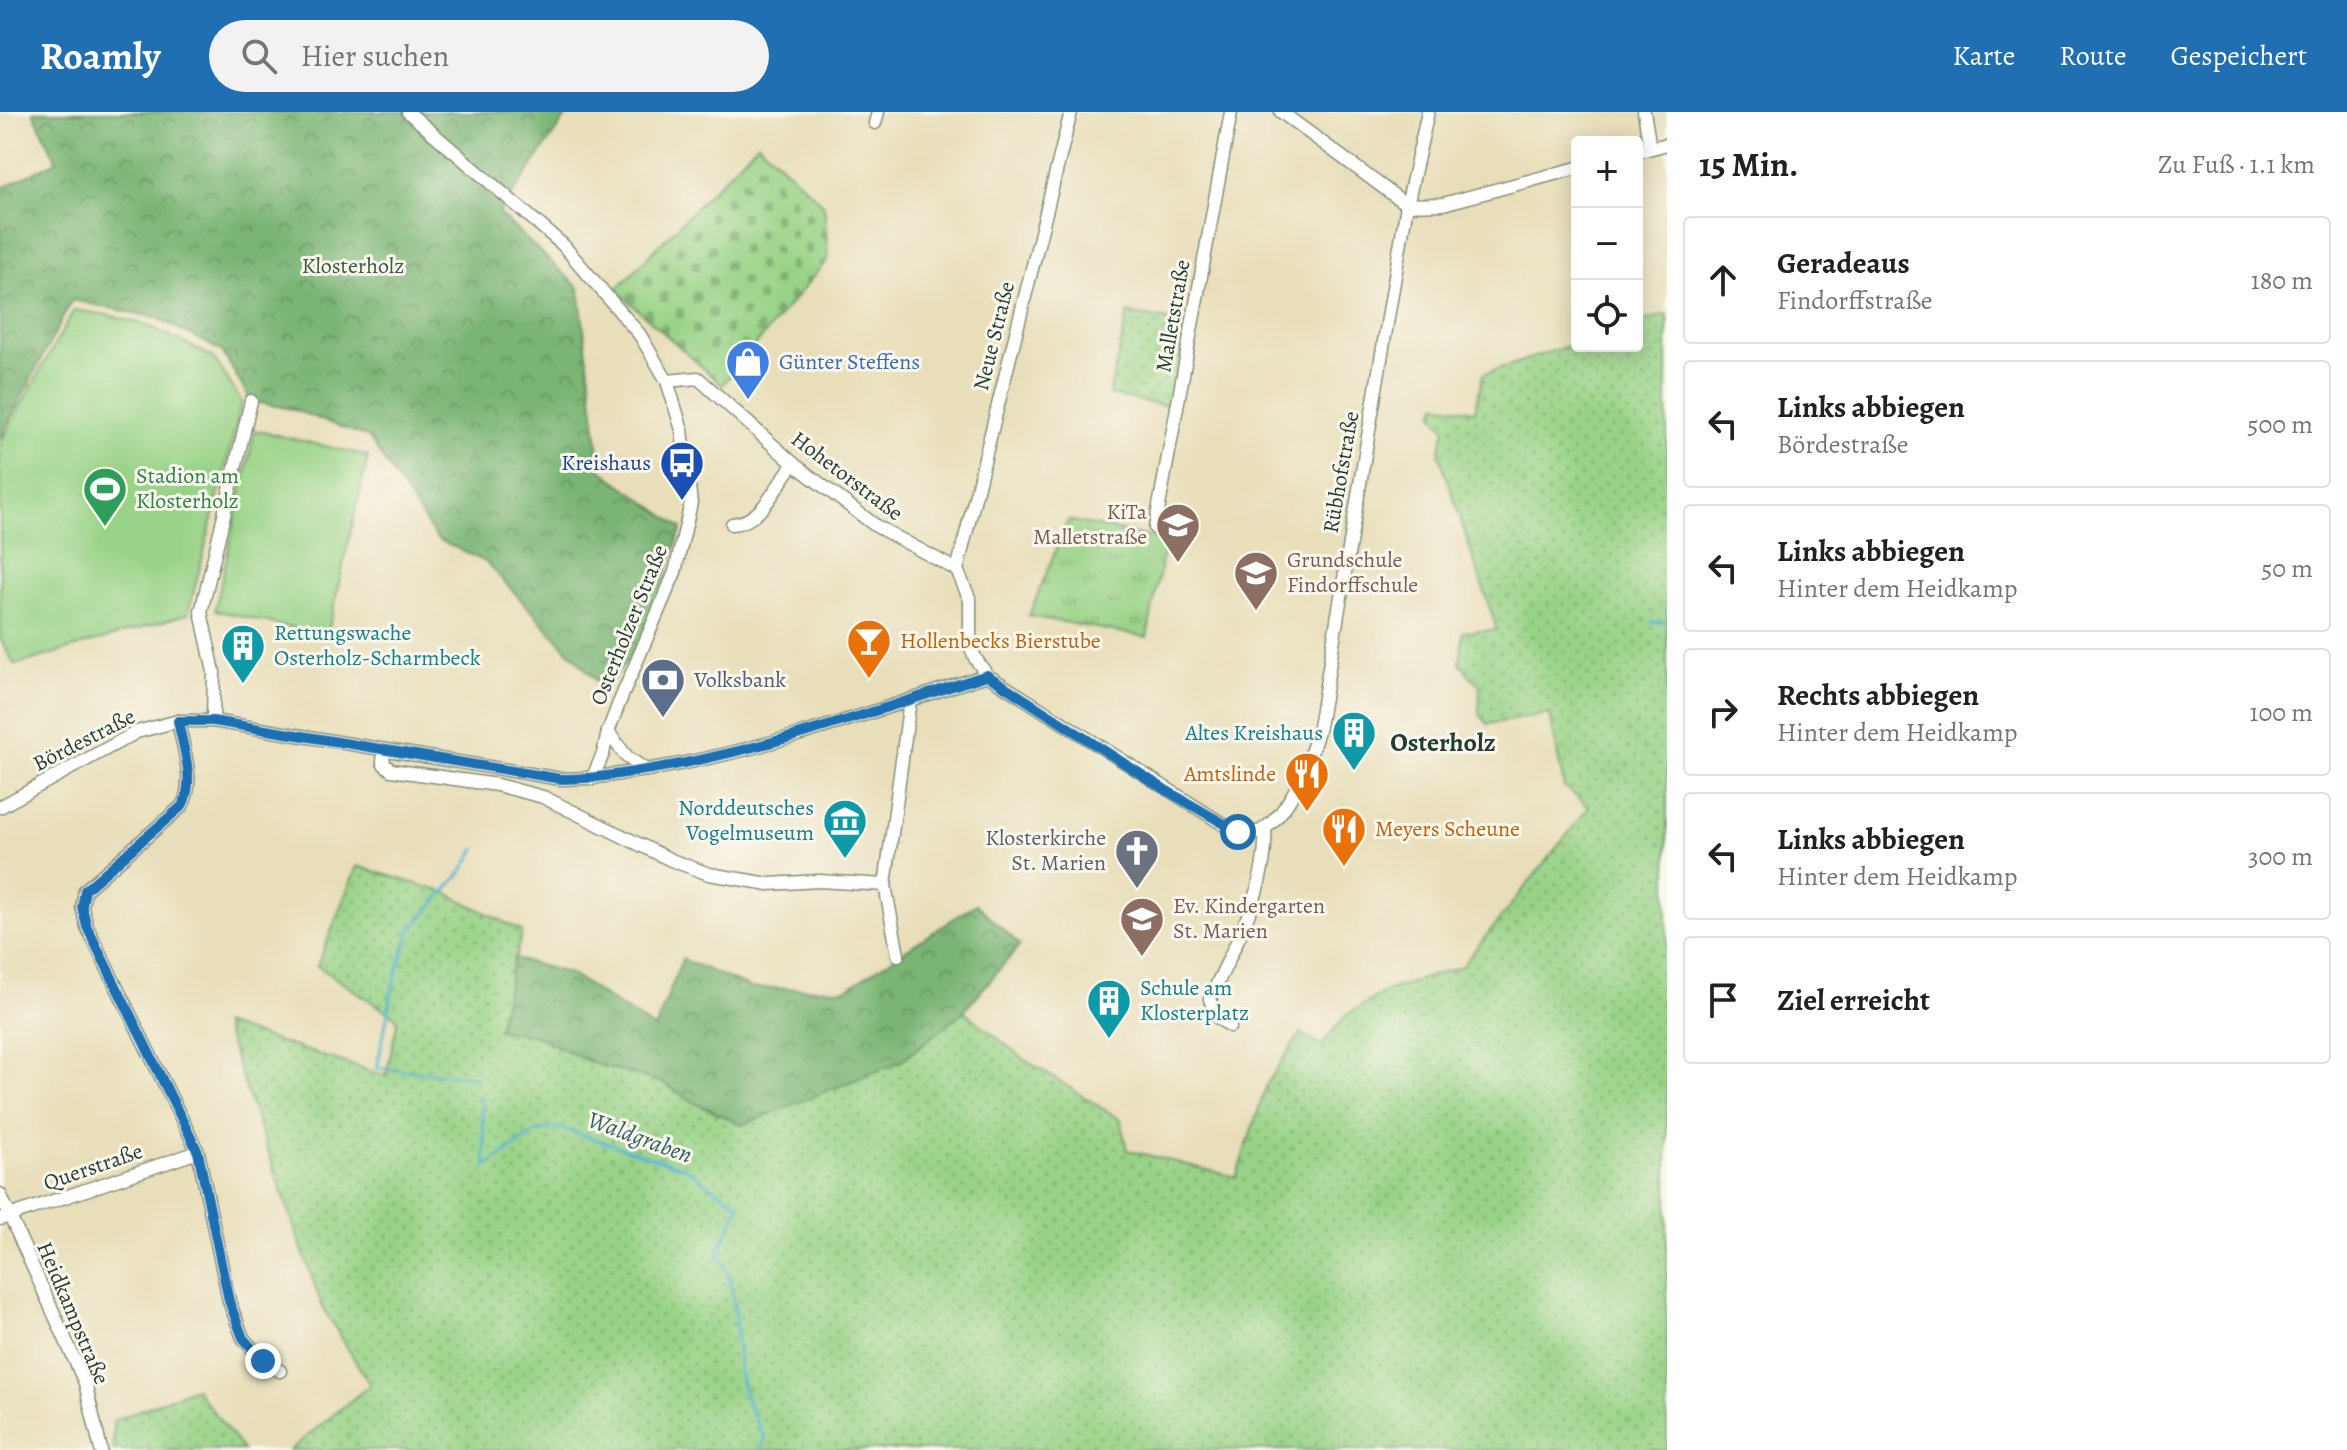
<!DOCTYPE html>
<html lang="de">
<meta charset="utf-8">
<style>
body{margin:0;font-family:Alegreya,serif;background:#f2f2f2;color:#202124}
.controls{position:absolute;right:24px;top:24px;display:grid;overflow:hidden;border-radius:8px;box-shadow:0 4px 20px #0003}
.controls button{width:72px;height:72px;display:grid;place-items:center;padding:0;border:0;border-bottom:2px solid #e0e0e0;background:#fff;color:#202124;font:40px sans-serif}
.stop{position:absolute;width:24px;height:24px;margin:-18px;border:6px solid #1f6fb2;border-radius:50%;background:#fff}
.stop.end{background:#1f6fb2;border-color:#fff;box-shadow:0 2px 8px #0008}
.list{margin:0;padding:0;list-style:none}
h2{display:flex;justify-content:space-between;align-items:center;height:104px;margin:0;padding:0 32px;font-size:34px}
h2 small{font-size:26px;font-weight:400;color:#757577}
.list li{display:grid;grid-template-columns:52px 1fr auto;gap:24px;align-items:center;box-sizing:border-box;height:128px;margin:0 16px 16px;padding:0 16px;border:2px solid #e0e0e0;border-radius:8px}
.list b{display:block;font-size:30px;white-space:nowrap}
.list p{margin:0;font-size:26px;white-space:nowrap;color:#757577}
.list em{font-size:26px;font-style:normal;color:#757577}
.icon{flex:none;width:44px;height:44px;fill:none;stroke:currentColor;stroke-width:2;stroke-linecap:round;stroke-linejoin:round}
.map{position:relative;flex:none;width:1667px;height:1338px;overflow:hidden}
header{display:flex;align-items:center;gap:48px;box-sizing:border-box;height:112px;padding:0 40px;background:#1f6fb2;color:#fff}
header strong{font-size:38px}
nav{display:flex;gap:44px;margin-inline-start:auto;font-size:28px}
.search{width:560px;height:72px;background:#f2f2f2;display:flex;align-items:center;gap:20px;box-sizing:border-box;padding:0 28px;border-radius:44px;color:#757577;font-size:30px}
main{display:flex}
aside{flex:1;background:#fff}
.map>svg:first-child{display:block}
.grass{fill:url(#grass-dots);stroke:#5c885e;stroke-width:2}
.forest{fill:url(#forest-crowns);stroke:#4c7954;stroke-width:2}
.cemetery{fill:url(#cemetery-stones);stroke:#5c885e;stroke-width:2}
.park{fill:url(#park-tufts);stroke:#5c885e;stroke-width:2}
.pitch{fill:#99d387;stroke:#5c885e;stroke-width:2}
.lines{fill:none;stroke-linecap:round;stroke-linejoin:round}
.stream{stroke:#50b0cf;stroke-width:3}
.minor-casing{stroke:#848e76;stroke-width:15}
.minor{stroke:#fff;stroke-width:12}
.route{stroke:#1f6fb2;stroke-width:10}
.labels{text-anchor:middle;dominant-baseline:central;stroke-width:6;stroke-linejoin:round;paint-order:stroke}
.park-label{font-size:22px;fill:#375b45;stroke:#fbf7ec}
.street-label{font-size:22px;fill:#1f3d34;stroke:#fbf7ec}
.shop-label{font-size:22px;fill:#366cbe;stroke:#fbf7ec;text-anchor:start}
.transit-label{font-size:22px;fill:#164399;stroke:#fbf7ec;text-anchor:end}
.leisure-label{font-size:22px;fill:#27864d;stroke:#fbf7ec;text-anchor:start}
.education-label{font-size:22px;fill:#785e54;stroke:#fbf7ec;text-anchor:start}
.culture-label{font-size:22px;fill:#0d838f;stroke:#fbf7ec;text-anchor:start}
.food-label{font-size:22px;fill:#c56008;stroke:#fbf7ec;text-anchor:start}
.service-label{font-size:22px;fill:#4e5e75;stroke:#fbf7ec;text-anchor:start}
.worship-label{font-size:22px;fill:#5b616d;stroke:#fbf7ec;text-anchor:end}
.water-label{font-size:24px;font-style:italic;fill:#2e6062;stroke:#fbf7ec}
.quarter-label{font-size:26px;font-weight:bold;fill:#1f3d34;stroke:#fbf7ec}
</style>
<header>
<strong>Roamly</strong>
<div class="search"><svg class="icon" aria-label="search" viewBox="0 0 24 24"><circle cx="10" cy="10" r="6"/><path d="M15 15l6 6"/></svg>Hier suchen</div>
<nav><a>Karte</a><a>Route</a><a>Gespeichert</a></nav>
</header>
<main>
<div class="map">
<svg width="1667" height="1338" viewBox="0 0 1667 1338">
<defs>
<pattern id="grass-dots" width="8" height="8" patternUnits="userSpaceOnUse" patternTransform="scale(2)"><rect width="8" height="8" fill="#99d387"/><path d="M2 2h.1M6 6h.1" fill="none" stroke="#7cac6f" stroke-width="1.8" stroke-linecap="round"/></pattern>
<pattern id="forest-crowns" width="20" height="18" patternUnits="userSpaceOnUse" patternTransform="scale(2)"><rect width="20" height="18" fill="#7ab574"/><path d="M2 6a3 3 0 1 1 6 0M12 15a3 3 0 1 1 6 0" fill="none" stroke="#639460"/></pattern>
<pattern id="cemetery-stones" width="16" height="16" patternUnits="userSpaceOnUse" patternTransform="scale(2)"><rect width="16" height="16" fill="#99d387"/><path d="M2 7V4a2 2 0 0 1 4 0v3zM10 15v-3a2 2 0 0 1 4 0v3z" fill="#7cac6f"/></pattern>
<pattern id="park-tufts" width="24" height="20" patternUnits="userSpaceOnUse" patternTransform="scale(2)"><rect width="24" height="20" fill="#99d387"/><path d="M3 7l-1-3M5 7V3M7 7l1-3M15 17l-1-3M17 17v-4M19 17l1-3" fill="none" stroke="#7cac6f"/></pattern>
</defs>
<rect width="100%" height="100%" fill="#fbf7ec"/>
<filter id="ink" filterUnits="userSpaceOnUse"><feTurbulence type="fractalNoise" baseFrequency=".0125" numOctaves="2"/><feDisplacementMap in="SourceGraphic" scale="16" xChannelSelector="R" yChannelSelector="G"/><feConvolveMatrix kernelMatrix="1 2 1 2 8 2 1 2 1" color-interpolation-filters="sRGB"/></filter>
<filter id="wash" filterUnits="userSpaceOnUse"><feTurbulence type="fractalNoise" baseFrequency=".006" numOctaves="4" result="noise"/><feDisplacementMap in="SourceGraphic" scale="32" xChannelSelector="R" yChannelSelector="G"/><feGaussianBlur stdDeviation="1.8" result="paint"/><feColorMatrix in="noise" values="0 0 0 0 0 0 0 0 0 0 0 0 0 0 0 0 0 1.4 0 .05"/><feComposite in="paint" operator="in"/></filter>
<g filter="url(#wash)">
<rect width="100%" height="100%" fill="#e8deb9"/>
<g class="grass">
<polygon points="1128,201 1187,211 1171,295 1109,283"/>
<polygon points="1667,202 1667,1338 290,1338 370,1273 322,1194 223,912 386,964 398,907 317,854 357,754 447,781 522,819 498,918 534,923 593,951 664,971 697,992 900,950 964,899 1024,947 1121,1008 1127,1038 1236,1065 1267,972 1301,921 1321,934 1346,903 1388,878 1462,854 1589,695 1564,675 1550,602 1488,612 1479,602 1480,574 1460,552 1463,520 1497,518 1439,342 1445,317 1434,302 1437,292 1475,299 1483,262 1577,231 1577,234 1637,234 1637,211"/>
<polygon points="195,1276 243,1338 113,1338 113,1309"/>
</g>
<g class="forest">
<polygon points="33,0 569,0 499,102 579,176 601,358 682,416 643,529 604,577 486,450 437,427 368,325 292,297 251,289 222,239 158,206 72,188 0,326 0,77 57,49"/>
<polygon points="976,792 1020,833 964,899 900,950 742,1013 697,992 663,971 593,951 535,923 498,918 514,846 570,862 655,917 682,847 751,876 846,877"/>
</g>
<polygon class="cemetery" points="758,31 824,93 828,147 722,273 616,178"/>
<polygon class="park" points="1068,408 1166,428 1147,525 1029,504"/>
<g class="pitch">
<polygon points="74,198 107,203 147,213 213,245 242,290 188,502 15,553 0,527 0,331"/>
<polygon points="255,318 368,344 327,524 215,498"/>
</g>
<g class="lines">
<g class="stream">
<polyline points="1652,510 1667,510"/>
<polyline points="476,737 462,760 410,819 394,870 377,956 477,965"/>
<path d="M481,985L486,1054L537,1019L557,1015L685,1056L740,1094L718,1140C740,1175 734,1223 740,1263C743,1285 755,1307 765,1327L761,1338"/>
</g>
</g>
</g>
<g filter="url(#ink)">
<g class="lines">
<g class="minor-casing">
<g id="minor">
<polyline points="408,0 563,133 640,223 667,269 682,318 691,391 675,460 619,591 608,620 603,642 592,667"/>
<polyline points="1281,0 1407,93"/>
<polyline points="1644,0 1650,36"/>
<polyline points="875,11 878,0"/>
<polyline points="1637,40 1667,32"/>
<polyline points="1407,93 1443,92 1577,56"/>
<path d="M667,269L698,266L794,352L876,414L957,458L970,488V533L975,546L987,563L1226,714L1238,720H1259C1291,702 1310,648 1319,615L1407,93L1428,0"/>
<path d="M732,412C764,410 776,372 794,352"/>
<polyline points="1155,416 1231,0"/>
<polyline points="957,458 1071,0"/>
<path d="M178,609C183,636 196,670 182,694L85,778L82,795L87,815L198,1040L229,1189L243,1226L263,1249L280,1259"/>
<polyline points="213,609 214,560 201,500 251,289"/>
<polyline points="608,620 627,645 646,658"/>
<polyline points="384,638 383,651 391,658 497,673 543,685 671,748 709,762 769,772 819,769 885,773"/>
<path d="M0,695L137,620L178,609H213L561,667C593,667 621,662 652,657C767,638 877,598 987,563"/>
<polyline points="898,843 885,773 910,588"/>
<path d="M1230,914L1217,905L1210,887C1234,834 1269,775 1265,716"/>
<polyline points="0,1082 85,1271 101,1338"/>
<polyline points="0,1107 198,1040"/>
</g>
</g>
<use href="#minor" class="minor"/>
</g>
</g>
<g class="lines" filter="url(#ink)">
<path class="route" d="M263,1249L243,1226L229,1189L198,1040L87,815L82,795L85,778L182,694C196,669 183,636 178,609H213L561,667C593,667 621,662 652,657C767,638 877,598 987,563L1164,677L1238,720"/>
</g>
<defs>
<g id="shop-pin" transform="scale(2.3)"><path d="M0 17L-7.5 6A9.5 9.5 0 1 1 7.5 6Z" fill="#3f7fe0" stroke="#fbf7ec"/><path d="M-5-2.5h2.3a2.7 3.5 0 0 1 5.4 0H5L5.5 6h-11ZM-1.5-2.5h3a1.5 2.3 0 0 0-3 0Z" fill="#fff"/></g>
<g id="bus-pin" transform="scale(2.3)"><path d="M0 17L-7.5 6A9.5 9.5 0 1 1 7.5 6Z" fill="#1a4fb4" stroke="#fbf7ec"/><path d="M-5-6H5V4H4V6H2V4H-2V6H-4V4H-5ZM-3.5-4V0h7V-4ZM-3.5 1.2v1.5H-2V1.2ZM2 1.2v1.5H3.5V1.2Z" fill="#fff"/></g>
<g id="stadium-pin" transform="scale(2.3)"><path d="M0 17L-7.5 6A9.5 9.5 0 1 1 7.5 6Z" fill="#2e9e5b" stroke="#fbf7ec"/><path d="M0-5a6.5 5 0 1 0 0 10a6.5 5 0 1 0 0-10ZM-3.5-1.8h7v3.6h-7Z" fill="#fff"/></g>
<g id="school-pin" transform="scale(2.3)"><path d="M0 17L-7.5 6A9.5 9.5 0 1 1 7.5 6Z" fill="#8d6e63" stroke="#fbf7ec"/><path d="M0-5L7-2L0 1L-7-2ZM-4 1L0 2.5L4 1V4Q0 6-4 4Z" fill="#fff"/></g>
<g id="bar-pin" transform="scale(2.3)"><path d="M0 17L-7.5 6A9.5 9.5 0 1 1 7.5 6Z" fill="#e8710a" stroke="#fbf7ec"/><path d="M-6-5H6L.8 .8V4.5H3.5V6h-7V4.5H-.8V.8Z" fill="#fff"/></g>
<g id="building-pin" transform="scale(2.3)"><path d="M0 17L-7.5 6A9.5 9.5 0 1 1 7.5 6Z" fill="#0f9aa8" stroke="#fbf7ec"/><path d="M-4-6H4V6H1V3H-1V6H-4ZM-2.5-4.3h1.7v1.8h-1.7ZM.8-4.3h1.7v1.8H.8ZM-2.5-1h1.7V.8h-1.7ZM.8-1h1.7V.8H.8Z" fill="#fff"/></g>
<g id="bank-pin" transform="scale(2.3)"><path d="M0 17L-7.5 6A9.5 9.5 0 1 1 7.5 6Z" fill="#5c6f8a" stroke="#fbf7ec"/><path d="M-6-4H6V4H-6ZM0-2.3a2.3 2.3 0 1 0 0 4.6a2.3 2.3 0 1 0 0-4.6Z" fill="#fff"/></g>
<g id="restaurant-pin" transform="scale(2.3)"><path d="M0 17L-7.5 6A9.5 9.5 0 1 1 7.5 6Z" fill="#e8710a" stroke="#fbf7ec"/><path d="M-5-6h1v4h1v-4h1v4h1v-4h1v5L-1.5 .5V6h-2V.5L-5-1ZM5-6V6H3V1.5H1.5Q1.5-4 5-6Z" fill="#fff"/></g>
<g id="museum-pin" transform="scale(2.3)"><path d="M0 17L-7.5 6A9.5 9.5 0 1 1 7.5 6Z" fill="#0f9aa8" stroke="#fbf7ec"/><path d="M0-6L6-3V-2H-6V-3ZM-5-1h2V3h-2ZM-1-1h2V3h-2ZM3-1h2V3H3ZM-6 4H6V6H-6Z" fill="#fff"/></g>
<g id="church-pin" transform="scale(2.3)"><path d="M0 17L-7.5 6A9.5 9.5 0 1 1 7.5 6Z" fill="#6b7280" stroke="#fbf7ec"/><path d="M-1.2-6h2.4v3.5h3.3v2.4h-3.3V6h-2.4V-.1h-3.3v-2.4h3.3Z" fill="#fff"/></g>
</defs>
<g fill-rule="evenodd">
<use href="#shop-pin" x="748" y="250"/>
<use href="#bus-pin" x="682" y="351"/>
<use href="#stadium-pin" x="105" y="377"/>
<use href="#school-pin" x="1178" y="413"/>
<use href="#school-pin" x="1256" y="461"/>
<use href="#bar-pin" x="869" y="529"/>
<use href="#building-pin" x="243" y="534"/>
<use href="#bank-pin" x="663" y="568"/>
<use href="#building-pin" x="1354" y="621"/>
<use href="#restaurant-pin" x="1307" y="662"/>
<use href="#museum-pin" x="845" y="709"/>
<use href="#restaurant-pin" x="1344" y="717"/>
<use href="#church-pin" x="1137" y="739"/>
<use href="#school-pin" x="1142" y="807"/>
<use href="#building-pin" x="1109" y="889"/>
</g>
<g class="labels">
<g class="park-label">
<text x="353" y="154">Klosterholz</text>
</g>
<g class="street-label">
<text transform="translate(1173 204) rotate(-80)">Malletstraße</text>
<text transform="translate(994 224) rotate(-76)">Neue Straße</text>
<text transform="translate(1341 360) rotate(-80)">Rübhofstraße</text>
<text transform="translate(847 364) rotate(37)">Hohetorstraße</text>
<text transform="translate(629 513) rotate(-68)">Osterholzer Straße</text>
<text transform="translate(84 628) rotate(-27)">Bördestraße</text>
<text transform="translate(93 1055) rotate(-19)">Querstraße</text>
<text transform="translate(73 1201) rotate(67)">Heidkampstraße</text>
</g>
<g class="shop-label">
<text x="779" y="250">Günter Steffens</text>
</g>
<g class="transit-label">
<text x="651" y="351">Kreishaus</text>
</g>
<g class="leisure-label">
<text x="136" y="364">Stadion am<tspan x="136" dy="25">Klosterholz</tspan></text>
</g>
<g class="education-label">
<text x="1147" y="400" text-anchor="end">KiTa<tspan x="1147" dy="25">Malletstraße</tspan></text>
<text x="1287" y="448">Grundschule<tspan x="1287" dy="25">Findorffschule</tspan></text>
<text x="1173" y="794">Ev. Kindergarten<tspan x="1173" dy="25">St. Marien</tspan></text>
</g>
<g class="culture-label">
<text x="274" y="521">Rettungswache<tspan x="274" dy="25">Osterholz-Scharmbeck</tspan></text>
<text x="1323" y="621" text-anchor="end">Altes Kreishaus</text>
<text x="814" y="696" text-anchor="end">Norddeutsches<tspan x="814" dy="25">Vogelmuseum</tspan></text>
<text x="1140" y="876">Schule am<tspan x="1140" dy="25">Klosterplatz</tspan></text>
</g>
<g class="food-label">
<text x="900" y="529">Hollenbecks Bierstube</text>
<text x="1276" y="662" text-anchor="end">Amtslinde</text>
<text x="1375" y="717">Meyers Scheune</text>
</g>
<g class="service-label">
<text x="694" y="568">Volksbank</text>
</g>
<g class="worship-label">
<text x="1106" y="726">Klosterkirche<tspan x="1106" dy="25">St. Marien</tspan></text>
</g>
<g class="water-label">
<text transform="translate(640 1025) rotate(20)">Waldgraben</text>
</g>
<g class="quarter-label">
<text x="1443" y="630">Osterholz</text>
</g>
</g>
</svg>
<div class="controls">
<button>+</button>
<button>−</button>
<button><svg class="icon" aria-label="locate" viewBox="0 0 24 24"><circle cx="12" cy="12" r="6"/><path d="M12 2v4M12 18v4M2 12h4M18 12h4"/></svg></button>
</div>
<div class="stop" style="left:1238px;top:720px"></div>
<div class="stop end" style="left:263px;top:1249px"></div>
</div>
<aside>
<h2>15 Min.<small>Zu Fuß · 1.1 km</small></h2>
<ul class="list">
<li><svg class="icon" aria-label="ahead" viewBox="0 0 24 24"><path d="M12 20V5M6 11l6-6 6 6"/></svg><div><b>Geradeaus</b><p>Findorffstraße</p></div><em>180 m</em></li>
<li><svg class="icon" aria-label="left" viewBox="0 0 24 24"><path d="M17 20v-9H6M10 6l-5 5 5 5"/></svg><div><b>Links abbiegen</b><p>Bördestraße</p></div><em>500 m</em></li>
<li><svg class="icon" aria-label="left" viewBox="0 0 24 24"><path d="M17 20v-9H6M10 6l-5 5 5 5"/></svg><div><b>Links abbiegen</b><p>Hinter dem Heidkamp</p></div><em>50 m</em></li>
<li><svg class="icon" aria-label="right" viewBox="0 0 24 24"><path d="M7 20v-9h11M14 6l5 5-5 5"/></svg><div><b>Rechts abbiegen</b><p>Hinter dem Heidkamp</p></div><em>100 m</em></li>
<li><svg class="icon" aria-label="left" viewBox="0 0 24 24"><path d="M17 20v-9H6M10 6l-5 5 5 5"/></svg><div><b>Links abbiegen</b><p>Hinter dem Heidkamp</p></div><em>300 m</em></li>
<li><svg class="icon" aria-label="arrive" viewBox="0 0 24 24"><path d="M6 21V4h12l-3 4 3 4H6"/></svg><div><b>Ziel erreicht</b></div></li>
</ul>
</aside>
</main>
